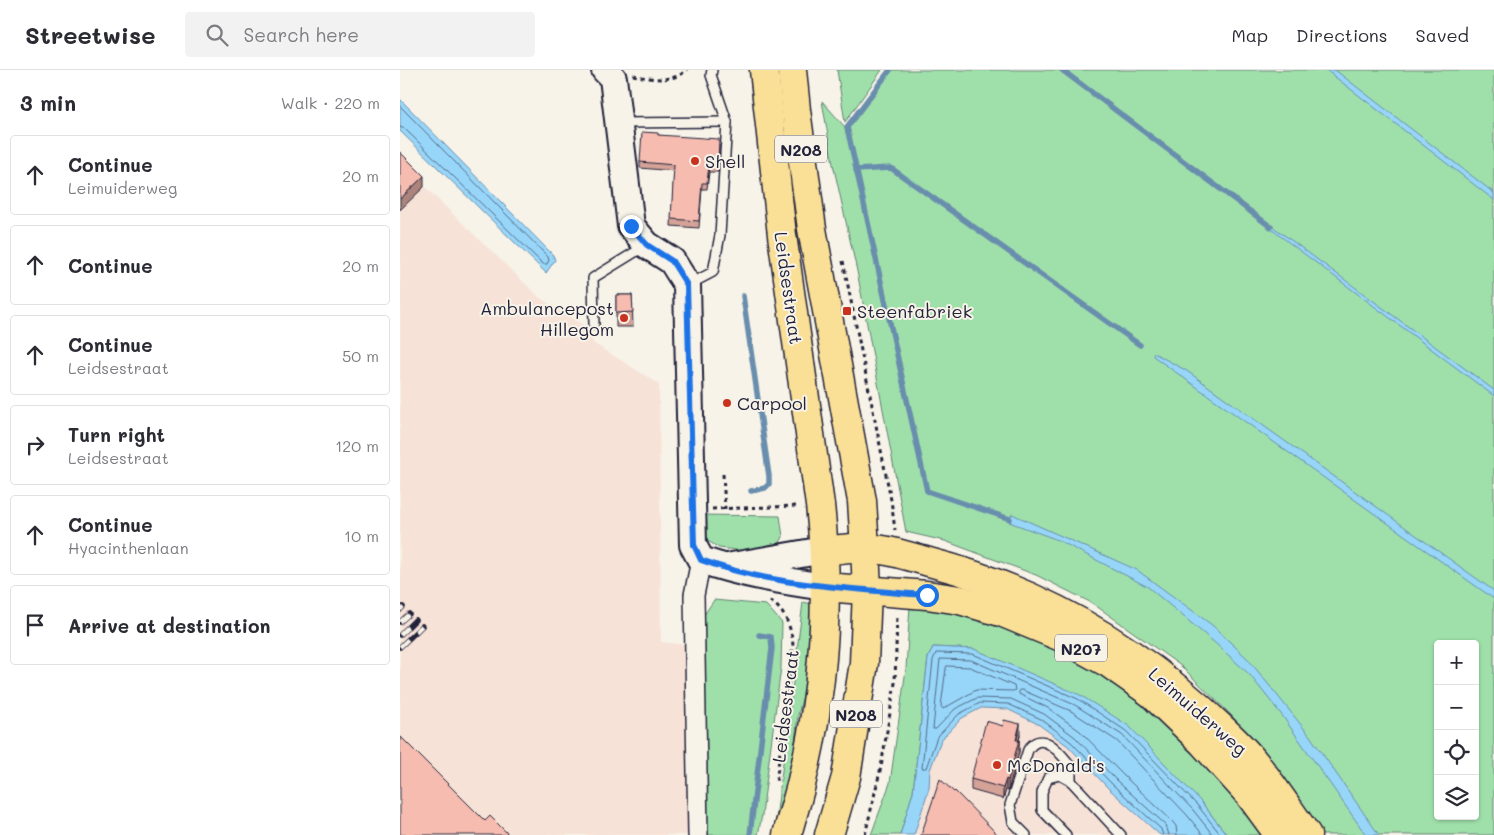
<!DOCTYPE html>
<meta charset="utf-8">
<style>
body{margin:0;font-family:Mali,sans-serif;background:#f2f2f3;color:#2b2b33}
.controls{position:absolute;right:15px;bottom:15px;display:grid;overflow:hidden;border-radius:5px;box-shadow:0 1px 4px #0004}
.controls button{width:45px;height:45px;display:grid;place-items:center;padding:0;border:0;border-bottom:1px solid #e1e1e2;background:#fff;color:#2b2b33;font:25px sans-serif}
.stop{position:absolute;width:15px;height:15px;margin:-11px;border:4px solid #1a73e8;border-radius:50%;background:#fff}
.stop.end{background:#1a73e8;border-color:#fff;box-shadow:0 1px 5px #0008}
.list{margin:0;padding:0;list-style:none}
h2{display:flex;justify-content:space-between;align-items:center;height:65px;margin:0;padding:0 20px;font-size:21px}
h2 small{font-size:16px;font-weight:400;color:#7c7c81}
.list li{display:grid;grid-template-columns:32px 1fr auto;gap:15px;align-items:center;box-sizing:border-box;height:80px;margin:0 10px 10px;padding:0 10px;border:1px solid #e1e1e2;border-radius:5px}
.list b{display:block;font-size:19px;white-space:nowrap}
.list p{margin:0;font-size:16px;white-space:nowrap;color:#7c7c81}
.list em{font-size:16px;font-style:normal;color:#7c7c81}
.icon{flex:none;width:28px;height:28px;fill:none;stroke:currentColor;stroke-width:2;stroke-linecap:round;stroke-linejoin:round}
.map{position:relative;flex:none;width:1094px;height:765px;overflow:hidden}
header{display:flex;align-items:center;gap:30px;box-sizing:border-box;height:70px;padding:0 25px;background:#fff;border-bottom:1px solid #e1e1e2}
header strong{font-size:24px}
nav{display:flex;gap:28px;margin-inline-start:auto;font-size:18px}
.search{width:350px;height:45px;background:#f2f2f3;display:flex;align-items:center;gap:12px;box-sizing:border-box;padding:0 18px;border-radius:5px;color:#7c7c81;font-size:19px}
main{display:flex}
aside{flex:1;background:#fff}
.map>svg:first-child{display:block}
.built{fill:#f7e2d7}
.green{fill:#9fe0aa;stroke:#608172;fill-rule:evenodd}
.water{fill:#98d6f9;stroke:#698ead}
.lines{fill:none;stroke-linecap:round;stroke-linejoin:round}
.shore{stroke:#516a87;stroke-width:1}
.stream{stroke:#698ead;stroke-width:5.5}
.lane-casing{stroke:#22223b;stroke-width:12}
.street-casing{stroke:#22223b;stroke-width:22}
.secondary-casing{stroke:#22223b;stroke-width:30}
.primary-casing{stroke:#22223b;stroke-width:31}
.path{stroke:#22223b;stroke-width:3;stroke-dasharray:4 4;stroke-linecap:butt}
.lane{stroke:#f7f3e8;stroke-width:9}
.street{stroke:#f7f3e8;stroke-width:19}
.secondary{stroke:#f7f3e8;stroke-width:26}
.primary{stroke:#fadf96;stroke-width:28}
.rail-casing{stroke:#22223b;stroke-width:5.5}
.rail{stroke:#f7f3e8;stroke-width:4;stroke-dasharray:11;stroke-linecap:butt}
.wall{fill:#d4a297;stroke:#22223b}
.shaded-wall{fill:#ac847b;stroke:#22223b}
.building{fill:#f6bcb0;stroke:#22223b}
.route{stroke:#1a73e8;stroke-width:6}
.poi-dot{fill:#c8321e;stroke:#f7f3e8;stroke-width:2}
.labels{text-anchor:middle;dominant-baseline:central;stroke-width:4;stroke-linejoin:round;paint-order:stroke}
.shield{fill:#f7f3e8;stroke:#62616f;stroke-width:1}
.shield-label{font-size:16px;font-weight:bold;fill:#22223b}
.poi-label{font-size:18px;fill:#22223b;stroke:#f7f3e8;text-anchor:start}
.street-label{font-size:18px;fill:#22223b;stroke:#f7f3e8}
</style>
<header>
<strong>Streetwise</strong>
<div class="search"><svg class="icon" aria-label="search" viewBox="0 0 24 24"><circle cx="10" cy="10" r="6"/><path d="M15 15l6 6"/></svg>Search here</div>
<nav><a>Map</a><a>Directions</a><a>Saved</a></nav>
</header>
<main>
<aside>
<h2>3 min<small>Walk · 220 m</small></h2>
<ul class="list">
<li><svg class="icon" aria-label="ahead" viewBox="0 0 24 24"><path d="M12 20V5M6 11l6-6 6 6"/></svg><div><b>Continue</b><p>Leimuiderweg</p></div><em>20 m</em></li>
<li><svg class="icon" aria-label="ahead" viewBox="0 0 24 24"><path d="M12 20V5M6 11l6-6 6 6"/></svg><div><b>Continue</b></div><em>20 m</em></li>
<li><svg class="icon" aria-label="ahead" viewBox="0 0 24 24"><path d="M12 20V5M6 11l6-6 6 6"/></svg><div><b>Continue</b><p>Leidsestraat</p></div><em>50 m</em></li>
<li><svg class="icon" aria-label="right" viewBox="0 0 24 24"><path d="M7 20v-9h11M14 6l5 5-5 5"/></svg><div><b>Turn right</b><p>Leidsestraat</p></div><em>120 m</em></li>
<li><svg class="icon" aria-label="ahead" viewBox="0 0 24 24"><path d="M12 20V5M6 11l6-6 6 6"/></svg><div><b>Continue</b><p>Hyacinthenlaan</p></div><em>10 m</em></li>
<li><svg class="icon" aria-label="arrive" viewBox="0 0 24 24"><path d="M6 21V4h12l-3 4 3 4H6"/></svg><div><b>Arrive at destination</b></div></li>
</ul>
</aside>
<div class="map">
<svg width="1094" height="765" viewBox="0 0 1094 765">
<rect width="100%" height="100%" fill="#f7f3e8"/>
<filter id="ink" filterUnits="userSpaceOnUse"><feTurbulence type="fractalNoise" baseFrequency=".02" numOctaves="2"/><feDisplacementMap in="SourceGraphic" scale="10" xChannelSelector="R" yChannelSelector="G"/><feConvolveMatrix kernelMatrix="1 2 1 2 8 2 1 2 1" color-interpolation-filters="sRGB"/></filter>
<g filter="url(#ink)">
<g class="built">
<polygon points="0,93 140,228 191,260 193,273 259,314 261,572 297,576 305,765 0,765"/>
<polygon points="526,558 849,765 479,765"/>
</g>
<g class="green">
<polygon points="437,0 482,0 445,52"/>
<path d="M492,0H1094V765H918L832,646L781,596L692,533L636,505L545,471L506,462L457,201L433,94L422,31L444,56L455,93L449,58ZM1038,574H1075V746H1038Z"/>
<polygon points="298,445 380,446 383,467 378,476 345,481 319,478 305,469"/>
<polygon points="314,530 366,535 382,553 381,597 362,745 358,765 305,765 297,576 304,545"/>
<polygon points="403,532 412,534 417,569 398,645 392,698 374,765"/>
<polygon points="510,536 537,536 648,570 744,627 874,765 827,765 802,733 574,579 533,577 528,588 513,722 500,765 471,765 490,713 506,599"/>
</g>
<g class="water">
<polygon points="926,0 935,0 1094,123 1094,130"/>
<polygon points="0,29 153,185 155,190 146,203 0,61"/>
<polygon points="872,156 1094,320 1094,326 871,159"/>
<polygon points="754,283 787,301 1094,521 1094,529 753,286"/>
<polygon points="612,444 737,500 812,555 848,589 910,666 979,765 966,765 881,644 849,604 815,573 748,517 658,470 609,452"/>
<polygon points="533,577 574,579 680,625 729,656 802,733 827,765 760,765 709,719 668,676 638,654 607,639 581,638 562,648 541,670 530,700 529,718 514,765 500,765 513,722 528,588"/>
</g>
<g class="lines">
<g class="shore">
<polyline points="0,36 148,187 149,190 147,194 143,194 5,59 0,57"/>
<polygon points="547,596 570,597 614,616 615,620 613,621 576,620 543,639 541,636 546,598"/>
<polyline points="763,765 761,759 713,715 671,672 641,649 608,634 580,633 559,644 537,667 526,698 522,698 533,590 536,583 573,584 678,629 726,661 798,736 821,765"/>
<polyline points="769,765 766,755 717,711 675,667 644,644 611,629 577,628 555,639 536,659 533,659 540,589 571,590 675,635 722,665 793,740 813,765"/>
<polyline points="777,765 776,756 771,750 723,705 680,661 648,638 619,624 619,620 622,620 671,641 717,671 787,745 803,765"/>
</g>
<g class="stream">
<polyline points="490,0 447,57 527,421 610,449"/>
<polyline points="662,0 871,157"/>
<polyline points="456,100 491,98 740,275"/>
<polyline points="343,226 369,406 369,414 365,418 351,421"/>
<polyline points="350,765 372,578 371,567 359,565"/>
</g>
<g class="lane-casing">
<g id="lane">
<polyline points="221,53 327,52"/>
<polyline points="290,214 313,202 320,165 327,52 311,5 312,0"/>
<polyline points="194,254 193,208 245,176"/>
<path d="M626,765L613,752L610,735L628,680C642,658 660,683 671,696V711"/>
<polyline points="666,765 642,740 642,722 648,708 660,705 671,711 721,765"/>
</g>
</g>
<g class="street-casing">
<polyline id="street" points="298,765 294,525 301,490"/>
</g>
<g class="secondary-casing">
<g id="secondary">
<path d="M205,0L213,8L231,156L247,175L272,191L287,215L293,475L301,490C341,504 383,511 425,517"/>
<polyline points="332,496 424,480"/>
</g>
</g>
<g class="primary-casing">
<g id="primary">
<path d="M364,0L382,165L420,435C430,525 424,618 403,706C399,726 392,745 387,765"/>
<polyline points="392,0 396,40 412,159 462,431 465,478 467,520 464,593 446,707 429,765"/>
<path d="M424,480C437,480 452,477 466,478C487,479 508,486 529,492C631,518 721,568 800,638C817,654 836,670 851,688C871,712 889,740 907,765"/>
<polyline points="425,517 527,525 560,530 601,542 659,566 710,594 751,623 803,673 849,724 879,765"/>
</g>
</g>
<g class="path">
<path d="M233,5C251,9 273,13 287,0"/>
<polyline points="443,191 491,430 495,460"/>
<polyline points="323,404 325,439"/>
<polyline points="312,439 398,436"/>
<path d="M370,531C385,540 392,559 393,576L376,713"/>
<polyline points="465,765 481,697 495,613 497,544"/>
</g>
<use href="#lane" class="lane"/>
<use href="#street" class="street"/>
<use href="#secondary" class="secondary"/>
<use href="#primary" class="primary"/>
<g class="rail-casing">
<g id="rail">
<polyline points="0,540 3,537"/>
<polyline points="0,552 9,544"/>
<polyline points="0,565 15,550"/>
<polyline points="0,577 22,556"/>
</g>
</g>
<use href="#rail" class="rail"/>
</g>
<g class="wall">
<polygon points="258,65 319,75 318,102 309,102 307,119 302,119 299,158 271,156 274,101 240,98 240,92"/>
<polygon points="216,225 232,225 233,257 216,257"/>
<polygon points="620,665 619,672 619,682 608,721 606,720 603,729 571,720 571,709"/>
</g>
<g class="shaded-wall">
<polygon points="24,106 24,117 0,140 0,129"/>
<polygon points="620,654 620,665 619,672 619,682 608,721 608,710"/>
<polygon points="606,709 606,720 603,729 603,718"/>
</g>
<g class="building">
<polygon points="242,62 258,63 258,65 319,69 318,96 309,95 307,113 302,113 299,151 271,149 274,95 240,92"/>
<polygon points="0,82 24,106 0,129"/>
<polygon points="216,225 232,225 233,242 216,243"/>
<polygon points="604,650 620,654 616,670 619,670 608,710 606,709 603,718 571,709 586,651 603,656"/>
<polygon points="0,666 85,751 90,746 109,765 0,765"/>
<polygon points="540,709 554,722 555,721 598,765 521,765"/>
</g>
</g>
<g class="lines" filter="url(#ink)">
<path class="route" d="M231,156L247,175L272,191L287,215L294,475L301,490C355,510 409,515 466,520C487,522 507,524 527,525"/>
</g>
<g class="poi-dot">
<circle cx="295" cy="91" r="5"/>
<rect x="442" y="236" width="10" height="10" rx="2.5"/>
<circle cx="224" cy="248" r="5"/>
<circle cx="327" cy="333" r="5"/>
<circle cx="597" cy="695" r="5"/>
</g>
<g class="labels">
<g class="shield">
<rect x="375" y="65.5" width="52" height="27" rx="4"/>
<rect x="655" y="564.5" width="52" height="27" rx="4"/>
<rect x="430" y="630.5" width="52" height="27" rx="4"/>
</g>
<g class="shield-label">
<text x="401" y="79">N208</text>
<text x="681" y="578">N207</text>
<text x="456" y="644">N208</text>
</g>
<g class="poi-label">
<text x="305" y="91">Shell</text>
<text x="214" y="238" text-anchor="end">Ambulancepost<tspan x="214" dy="21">Hillegom</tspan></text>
<text x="457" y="241">Steenfabriek</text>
<text x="337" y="333">Carpool</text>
<text x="607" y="695">McDonald's</text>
</g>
<g class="street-label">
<text transform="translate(389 218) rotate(82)">Leidsestraat</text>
<text transform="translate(385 636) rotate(-83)">Leidsestraat</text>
<text transform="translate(798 641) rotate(41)">Leimuiderweg</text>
</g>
</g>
</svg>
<div class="controls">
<button>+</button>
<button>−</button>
<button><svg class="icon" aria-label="locate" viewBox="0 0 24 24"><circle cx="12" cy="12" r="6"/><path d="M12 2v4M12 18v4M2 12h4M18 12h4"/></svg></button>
<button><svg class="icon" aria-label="layers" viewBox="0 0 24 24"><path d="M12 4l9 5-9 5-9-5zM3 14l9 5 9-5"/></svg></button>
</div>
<div class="stop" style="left:527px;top:525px"></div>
<div class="stop end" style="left:231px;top:156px"></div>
</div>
</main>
